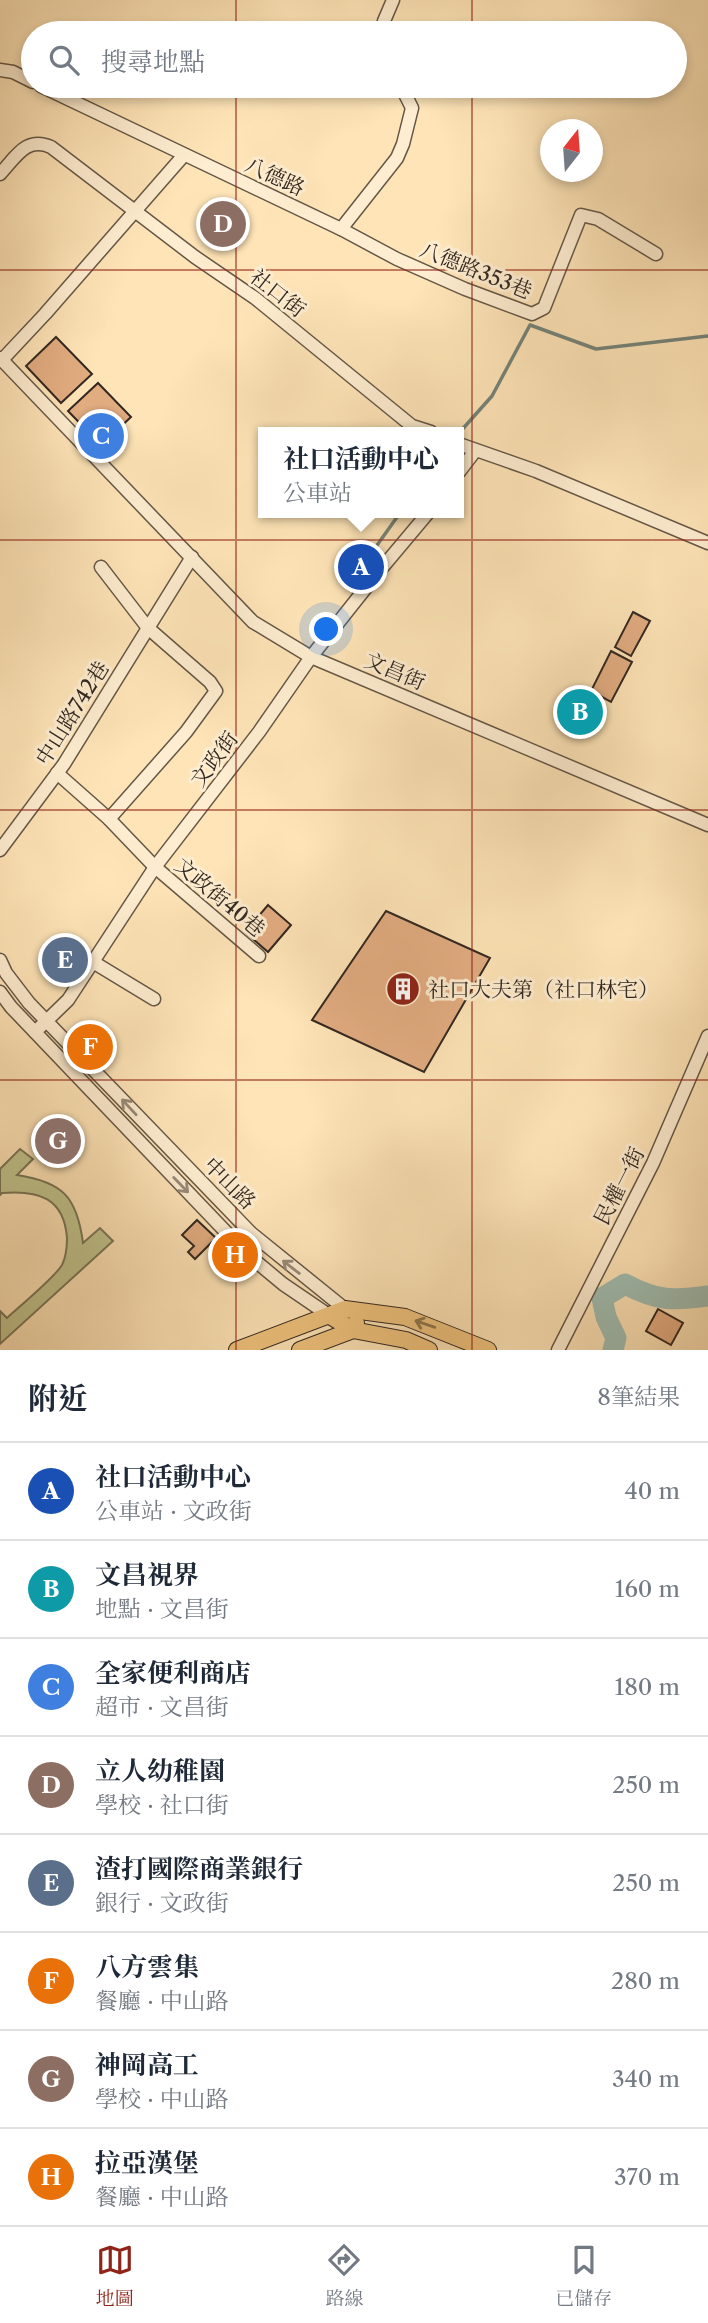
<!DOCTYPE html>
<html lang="zh-TW">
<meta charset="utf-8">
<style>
body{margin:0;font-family:"Libre Caslon Text","Noto Serif TC",serif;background:#f6f6f7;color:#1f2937}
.compass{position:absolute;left:540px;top:119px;width:63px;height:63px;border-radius:50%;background:#fff;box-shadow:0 4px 10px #0003;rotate:17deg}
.you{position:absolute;left:327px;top:630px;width:24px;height:24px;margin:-18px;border:5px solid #fff;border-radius:50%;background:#1a73e8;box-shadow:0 0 0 10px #1a73e833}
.badge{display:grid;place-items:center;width:46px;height:46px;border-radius:50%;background:#8f2418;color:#fff;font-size:23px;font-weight:700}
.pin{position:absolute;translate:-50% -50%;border:4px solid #fff;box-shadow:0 2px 7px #0006}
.popup{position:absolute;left:258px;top:427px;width:206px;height:91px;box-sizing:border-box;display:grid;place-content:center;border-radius:0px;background:#fff;filter:drop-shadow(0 2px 5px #0005);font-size:23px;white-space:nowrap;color:#747a83}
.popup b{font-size:26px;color:#1f2937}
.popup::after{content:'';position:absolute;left:50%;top:100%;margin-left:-14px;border:14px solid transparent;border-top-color:#fff}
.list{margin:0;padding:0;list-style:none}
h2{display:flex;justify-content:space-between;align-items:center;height:91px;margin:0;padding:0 28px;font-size:30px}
h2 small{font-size:23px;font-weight:400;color:#747a83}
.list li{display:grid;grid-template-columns:46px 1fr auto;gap:21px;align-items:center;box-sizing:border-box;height:98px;padding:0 28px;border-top:2px solid #e0e1e3}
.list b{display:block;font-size:26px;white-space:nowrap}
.list p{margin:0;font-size:23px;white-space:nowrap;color:#747a83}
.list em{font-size:23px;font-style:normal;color:#747a83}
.icon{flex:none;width:38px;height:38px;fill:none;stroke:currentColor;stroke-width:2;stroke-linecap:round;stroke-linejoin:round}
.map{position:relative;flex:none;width:708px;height:1350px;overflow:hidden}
.search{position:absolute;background:#fff;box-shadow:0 4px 10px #0003;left:21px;right:21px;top:21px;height:77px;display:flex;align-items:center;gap:18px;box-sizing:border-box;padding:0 24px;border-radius:38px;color:#747a83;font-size:26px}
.sheet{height:875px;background:#fff}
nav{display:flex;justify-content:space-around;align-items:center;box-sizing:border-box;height:98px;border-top:2px solid #e0e1e3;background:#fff;font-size:19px;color:#747a83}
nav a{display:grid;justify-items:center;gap:4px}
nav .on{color:#8f2418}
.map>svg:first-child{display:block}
.green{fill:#c1c48e;stroke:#7a7658;stroke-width:2}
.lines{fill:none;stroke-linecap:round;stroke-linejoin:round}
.stream{stroke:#748278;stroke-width:3.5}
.river{stroke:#a0beb2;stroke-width:21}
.building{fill:#e2ac81;stroke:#322821;stroke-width:2}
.minor-casing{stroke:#655746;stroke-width:15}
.major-casing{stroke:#322821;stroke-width:18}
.minor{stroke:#feedd0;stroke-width:12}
.major{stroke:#efc27c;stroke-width:16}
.oneway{stroke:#988a78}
.oneway2{stroke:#90754e}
.grid{fill:none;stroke:#8f2418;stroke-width:2;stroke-opacity:0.55}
.labels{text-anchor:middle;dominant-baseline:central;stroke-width:6;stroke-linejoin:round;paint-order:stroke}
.street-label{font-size:21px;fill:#322821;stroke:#feedd0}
.poi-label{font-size:21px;fill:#322821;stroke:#feedd0;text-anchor:start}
</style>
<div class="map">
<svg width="708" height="1350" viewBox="0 0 708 1350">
<rect width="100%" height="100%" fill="#fee4b7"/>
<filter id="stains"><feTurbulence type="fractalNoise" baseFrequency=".00286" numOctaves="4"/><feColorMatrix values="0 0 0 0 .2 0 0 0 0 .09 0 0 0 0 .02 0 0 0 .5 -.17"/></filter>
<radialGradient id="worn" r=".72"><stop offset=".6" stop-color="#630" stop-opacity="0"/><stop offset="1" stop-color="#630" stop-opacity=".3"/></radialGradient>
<path class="green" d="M20,1149L33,1159L17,1175C63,1182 77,1197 83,1243L100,1228L113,1241L0,1344V1311L7,1318C20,1306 55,1277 62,1265C66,1257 67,1247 67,1238C64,1198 39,1190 2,1193L0,1195V1169Z"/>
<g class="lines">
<g class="stream">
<polyline points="459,433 492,396 530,325 596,349 708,336"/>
<polyline points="350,583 400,513"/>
</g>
<path class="river" d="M613,1350L616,1338L606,1317L602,1298L625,1284C657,1301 673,1301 708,1296"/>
</g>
<g class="building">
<polygon points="56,337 92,374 61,403 26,366"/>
<polygon points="98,383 131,417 101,445 68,411"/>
<polygon points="633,612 650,621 631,656 615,647"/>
<polygon points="611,651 632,662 611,702 591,691"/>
<polygon points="567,691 605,711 594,733 556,713"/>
<polygon points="567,691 605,711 594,733 556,713"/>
<polygon points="268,905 291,925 268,952 245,932"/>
<polygon points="386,911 490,958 424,1072 312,1020"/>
<polygon points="197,1220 216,1238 195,1259 188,1252 194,1246 182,1235"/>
<polygon points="658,1309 683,1323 671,1345 646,1331"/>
</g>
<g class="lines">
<g class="minor-casing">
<g id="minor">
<polyline points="383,33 384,21 393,0"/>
<polyline points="0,70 13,72 33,82"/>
<polyline points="41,86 341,229 397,158 403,144 412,108 401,86"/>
<path d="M0,174C16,157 26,136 51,147L195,257L255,298L412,426L431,432"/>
<polyline points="341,229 397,259 465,289 532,314 544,308 581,215 598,219 656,254"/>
<polyline points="0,358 253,622 311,657 708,825"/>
<polyline points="2,360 45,314 184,155"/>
<polyline points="459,444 536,471 708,543"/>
<polyline points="459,472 475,451"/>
<polyline points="101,567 148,628 210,682 216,691 186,732 109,819"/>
<polyline points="57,773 109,819 155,867 259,956"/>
<polyline points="0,850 64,764 192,557"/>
<polyline points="0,960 6,973 29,1003 251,1233 345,1309"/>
<polyline points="93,962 154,999"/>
<polyline points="0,992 11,1007 247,1254 283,1284 330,1316"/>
<polyline points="35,1032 68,1000 155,867 259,732 311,657 376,575 428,513"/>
<polyline points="558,1350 653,1163 708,1036"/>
</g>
</g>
<g class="major-casing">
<g id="major">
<polyline points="330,1316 353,1330 406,1340 429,1350"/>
<polyline points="237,1350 345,1309 405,1317 488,1350"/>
<polyline points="300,1350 353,1330 356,1323"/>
</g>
</g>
<use href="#minor" class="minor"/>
<use href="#major" class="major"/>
</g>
<defs><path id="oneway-shaft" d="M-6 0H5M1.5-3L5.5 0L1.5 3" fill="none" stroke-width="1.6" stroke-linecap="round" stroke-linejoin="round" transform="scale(1.75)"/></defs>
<g class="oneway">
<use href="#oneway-shaft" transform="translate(129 1107) rotate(-133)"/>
<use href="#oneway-shaft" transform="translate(181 1185) rotate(46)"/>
<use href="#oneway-shaft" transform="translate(291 1267) rotate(-142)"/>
</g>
<use class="oneway2" href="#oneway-shaft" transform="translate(425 1324) rotate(-161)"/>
<path class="grid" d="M236,0V33M472,0V33M236,86V1350M472,86V1350M0,270H708M0,540H708M0,810H708M0,1080H708"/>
<defs>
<g id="building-disc" transform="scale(1.75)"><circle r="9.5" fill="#8f2418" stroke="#feedd0"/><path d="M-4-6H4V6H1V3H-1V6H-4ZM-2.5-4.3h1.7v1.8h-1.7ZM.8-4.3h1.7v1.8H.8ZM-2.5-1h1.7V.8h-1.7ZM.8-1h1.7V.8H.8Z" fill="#fff"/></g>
</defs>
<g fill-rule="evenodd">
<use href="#building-disc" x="403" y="989"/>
</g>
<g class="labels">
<g class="street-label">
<text transform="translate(275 176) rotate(25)">八德路</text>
<text transform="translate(476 270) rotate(22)">八德路353巷</text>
<text transform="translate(278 293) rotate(38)">社口街</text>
<text transform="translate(395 671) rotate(23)">文昌街</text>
<text transform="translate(72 713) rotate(-58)">中山路742巷</text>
<text transform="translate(214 759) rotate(-53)">文政街</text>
<text transform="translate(220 897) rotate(40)">文政街40巷</text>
<text transform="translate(230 1183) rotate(45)">中山路</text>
<text transform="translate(619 1186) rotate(-63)">民權一街</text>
</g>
<g class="poi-label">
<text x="428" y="989">社口大夫第（社口林宅）</text>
</g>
</g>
<rect width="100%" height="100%" filter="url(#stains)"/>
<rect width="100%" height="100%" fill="url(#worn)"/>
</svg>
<svg class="compass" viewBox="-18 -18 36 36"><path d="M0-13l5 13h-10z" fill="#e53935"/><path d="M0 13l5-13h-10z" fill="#747a83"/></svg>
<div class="you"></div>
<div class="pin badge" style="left:361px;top:567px;background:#1a4fb4">A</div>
<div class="popup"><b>社口活動中心</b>公車站</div>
<div class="pin badge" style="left:580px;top:712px;background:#0f9aa8">B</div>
<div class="pin badge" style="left:101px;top:436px;background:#3f7fe0">C</div>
<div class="pin badge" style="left:223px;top:224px;background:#8d6e63">D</div>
<div class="pin badge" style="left:65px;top:960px;background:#5c6f8a">E</div>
<div class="pin badge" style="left:90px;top:1047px;background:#e8710a">F</div>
<div class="pin badge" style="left:58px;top:1141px;background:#8d6e63">G</div>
<div class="pin badge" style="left:235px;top:1255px;background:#e8710a">H</div>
<div class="search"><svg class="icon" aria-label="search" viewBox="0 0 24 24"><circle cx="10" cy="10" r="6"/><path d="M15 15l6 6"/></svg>搜尋地點</div>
</div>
<section class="sheet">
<h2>附近<small>8筆結果</small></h2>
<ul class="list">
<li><span class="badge" style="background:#1a4fb4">A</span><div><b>社口活動中心</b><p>公車站 · 文政街</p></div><em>40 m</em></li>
<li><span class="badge" style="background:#0f9aa8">B</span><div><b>文昌視界</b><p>地點 · 文昌街</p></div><em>160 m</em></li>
<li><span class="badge" style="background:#3f7fe0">C</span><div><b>全家便利商店</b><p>超市 · 文昌街</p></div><em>180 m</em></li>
<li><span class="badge" style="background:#8d6e63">D</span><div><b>立人幼稚園</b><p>學校 · 社口街</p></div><em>250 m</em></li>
<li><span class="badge" style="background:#5c6f8a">E</span><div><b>渣打國際商業銀行</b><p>銀行 · 文政街</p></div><em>250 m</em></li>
<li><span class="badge" style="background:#e8710a">F</span><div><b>八方雲集</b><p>餐廳 · 中山路</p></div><em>280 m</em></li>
<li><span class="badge" style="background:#8d6e63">G</span><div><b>神岡高工</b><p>學校 · 中山路</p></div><em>340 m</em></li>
<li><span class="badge" style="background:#e8710a">H</span><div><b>拉亞漢堡</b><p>餐廳 · 中山路</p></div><em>370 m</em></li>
</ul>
</section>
<nav>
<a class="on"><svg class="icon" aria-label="map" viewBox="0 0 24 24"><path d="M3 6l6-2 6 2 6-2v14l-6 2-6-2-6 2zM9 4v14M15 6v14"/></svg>地圖</a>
<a><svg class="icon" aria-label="directions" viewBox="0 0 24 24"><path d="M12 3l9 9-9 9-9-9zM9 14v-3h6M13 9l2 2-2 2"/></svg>路線</a>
<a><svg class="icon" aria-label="saved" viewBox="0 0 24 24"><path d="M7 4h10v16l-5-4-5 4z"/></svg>已儲存</a>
</nav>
